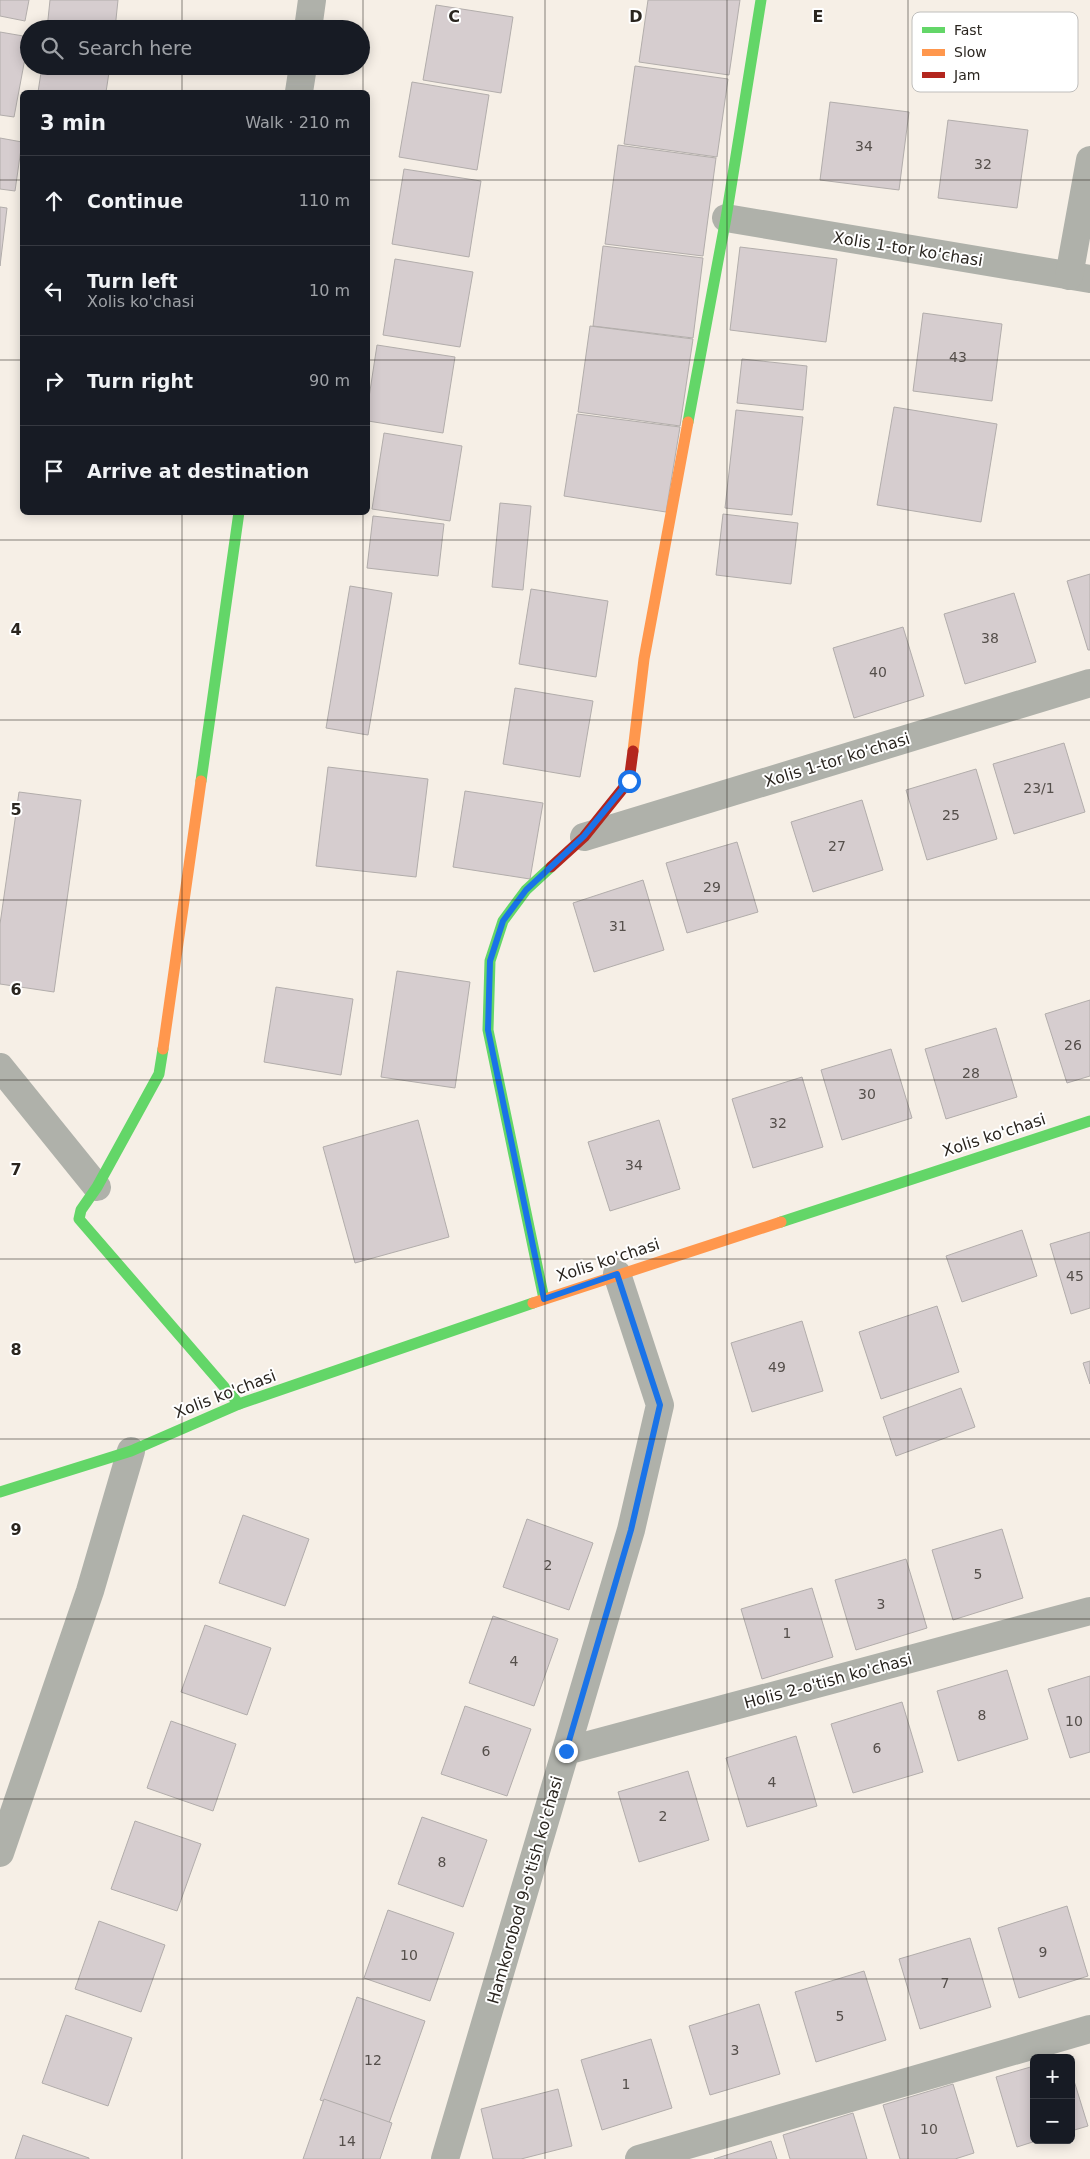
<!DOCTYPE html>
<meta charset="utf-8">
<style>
body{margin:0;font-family:"DejaVu Sans",sans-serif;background:#242831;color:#f1f3f6}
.controls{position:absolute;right:15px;bottom:15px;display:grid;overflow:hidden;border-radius:8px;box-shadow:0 2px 12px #0003}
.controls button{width:45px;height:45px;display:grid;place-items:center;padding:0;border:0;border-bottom:1px solid #363941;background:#171b24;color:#f1f3f6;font:25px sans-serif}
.stop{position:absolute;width:15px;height:15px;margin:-11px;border:4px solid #1a73e8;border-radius:50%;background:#fff}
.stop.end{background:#1a73e8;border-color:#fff;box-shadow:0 1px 5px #0008}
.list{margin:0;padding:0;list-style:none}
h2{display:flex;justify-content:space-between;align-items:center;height:65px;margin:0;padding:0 20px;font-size:21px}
h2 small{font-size:16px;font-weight:400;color:#9ea1a6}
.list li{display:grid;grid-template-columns:32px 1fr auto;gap:15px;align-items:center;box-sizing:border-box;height:90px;padding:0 20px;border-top:1px solid #363941}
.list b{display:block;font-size:19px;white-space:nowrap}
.list p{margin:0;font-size:16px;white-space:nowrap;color:#9ea1a6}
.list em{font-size:16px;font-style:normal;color:#9ea1a6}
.icon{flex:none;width:28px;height:28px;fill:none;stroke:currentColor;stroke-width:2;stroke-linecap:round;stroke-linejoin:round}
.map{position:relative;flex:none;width:1090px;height:2159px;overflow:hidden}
.search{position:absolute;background:#171b24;box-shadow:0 2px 12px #0003;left:20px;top:20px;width:350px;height:55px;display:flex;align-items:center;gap:12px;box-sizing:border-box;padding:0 18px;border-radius:28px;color:#9ea1a6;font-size:19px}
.panel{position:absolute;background:#171b24;box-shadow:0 2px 12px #0003;left:20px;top:90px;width:350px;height:425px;border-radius:8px}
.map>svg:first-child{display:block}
.building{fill:#d6cdcf;stroke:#b2adab}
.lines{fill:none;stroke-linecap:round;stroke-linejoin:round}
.street{stroke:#afb1aa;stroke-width:28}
.fast{stroke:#63d668;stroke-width:11}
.slow{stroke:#ff974d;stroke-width:11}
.jam{stroke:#b3261e;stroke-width:11}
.route{stroke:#1a73e8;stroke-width:6}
.grid{fill:none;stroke:#2a251f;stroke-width:1;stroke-opacity:0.55}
.labels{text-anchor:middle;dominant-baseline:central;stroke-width:4;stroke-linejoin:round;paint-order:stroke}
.number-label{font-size:14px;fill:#554f4b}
.street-label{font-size:16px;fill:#2a251f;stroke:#fff}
.key{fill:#fff;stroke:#bfbebc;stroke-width:1}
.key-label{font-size:14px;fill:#2a251f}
.grid-label{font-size:16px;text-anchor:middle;font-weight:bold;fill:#2a251f;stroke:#fff;stroke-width:4;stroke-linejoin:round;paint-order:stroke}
</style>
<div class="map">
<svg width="1090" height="2159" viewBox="0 0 1090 2159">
<rect width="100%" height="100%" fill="#f6efe6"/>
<g class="building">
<polygon points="0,0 29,0 25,21 0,16"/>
<polygon points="50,0 118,0 115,29 47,29"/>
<polygon points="648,0 740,0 729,75 639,62"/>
<polygon points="436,5 513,17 501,93 423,80"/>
<polygon points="0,32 29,37 14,117 0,115"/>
<polygon points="42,66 110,66 106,92 38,92"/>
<polygon points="635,66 728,79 717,157 624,144"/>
<polygon points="412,82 489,95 477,170 399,157"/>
<polygon points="830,102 909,112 899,190 820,180"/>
<polygon points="948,120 1028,130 1017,208 938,198"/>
<polygon points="0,138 22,142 15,191 0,189"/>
<polygon points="618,145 716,158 703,256 605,244"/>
<polygon points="404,169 481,181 469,257 392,244"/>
<polygon points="0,207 7,208 0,266"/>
<polygon points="603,246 703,258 693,338 593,326"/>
<polygon points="740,247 837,259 826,342 730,330"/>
<polygon points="395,259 473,272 460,347 383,335"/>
<polygon points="923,313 1002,324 992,401 913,391"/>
<polygon points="590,326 693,339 680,426 578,412"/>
<polygon points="377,345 455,357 443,433 368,421 368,404"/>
<polygon points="742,359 807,366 803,410 737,403"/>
<polygon points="894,407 997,424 981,522 877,505"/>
<polygon points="736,410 803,417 792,515 725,508"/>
<polygon points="577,414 680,427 666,512 564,496"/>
<polygon points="384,433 462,446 450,521 372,509"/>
<polygon points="500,503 531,506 523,590 492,587"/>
<polygon points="723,514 798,523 791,584 716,575"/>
<polygon points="373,516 444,524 438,576 367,568"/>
<polygon points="1090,574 1090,650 1088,650 1067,581"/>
<polygon points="350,586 392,593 368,735 326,728"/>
<polygon points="531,589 608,601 596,677 519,664"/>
<polygon points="1014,593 1036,662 965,684 944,614"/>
<polygon points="903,627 924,696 854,718 833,648"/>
<polygon points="515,688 593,701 580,777 503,764"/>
<polygon points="1064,743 1085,812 1014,834 993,764"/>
<polygon points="328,767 428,779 416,877 316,866"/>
<polygon points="976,769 997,839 927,860 906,790"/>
<polygon points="465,791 543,803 530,879 453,867"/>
<polygon points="19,792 81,800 54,992 0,984 0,924"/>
<polygon points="862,800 883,870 813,892 791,822"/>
<polygon points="737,842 758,912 687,933 666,863"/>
<polygon points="643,880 664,950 594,972 573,903"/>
<polygon points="397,971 470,982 455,1088 381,1077"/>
<polygon points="276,987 353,999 341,1075 264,1062"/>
<polygon points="1090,1000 1090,1076 1067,1083 1045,1014"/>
<polygon points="996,1028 1017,1097 946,1119 925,1049"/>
<polygon points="891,1049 912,1118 842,1140 821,1070"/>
<polygon points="802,1077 823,1147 753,1168 732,1099"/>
<polygon points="418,1120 449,1237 355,1263 323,1147"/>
<polygon points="659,1120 680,1189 610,1211 588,1142"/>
<polygon points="1022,1230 1037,1276 962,1302 946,1256"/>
<polygon points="1090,1232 1090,1308 1071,1314 1050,1244"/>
<polygon points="937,1306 959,1372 881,1399 859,1332"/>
<polygon points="802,1321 823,1391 752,1412 731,1343"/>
<polygon points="1090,1361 1090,1384 1083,1363"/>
<polygon points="961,1388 975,1427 896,1456 883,1417"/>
<polygon points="243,1515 309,1539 285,1606 219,1583"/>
<polygon points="527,1519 593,1543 569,1610 503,1587"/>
<polygon points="1002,1529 1023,1598 953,1620 932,1550"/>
<polygon points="906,1559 927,1628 856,1650 835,1580"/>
<polygon points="812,1588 833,1657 762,1679 741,1609"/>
<polygon points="493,1616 558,1639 534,1706 469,1683"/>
<polygon points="205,1625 271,1648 247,1715 181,1692"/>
<polygon points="1007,1670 1028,1739 958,1761 937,1691"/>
<polygon points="1090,1676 1090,1752 1070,1758 1048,1689"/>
<polygon points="902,1702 923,1772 853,1793 831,1724"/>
<polygon points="465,1706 531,1729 507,1796 441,1774"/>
<polygon points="171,1721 236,1744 213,1811 147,1788"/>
<polygon points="796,1736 817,1806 747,1827 726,1758"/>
<polygon points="688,1771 709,1840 639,1862 618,1792"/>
<polygon points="422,1817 487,1840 463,1907 398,1884"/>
<polygon points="135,1821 201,1844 177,1911 111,1889"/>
<polygon points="1067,1906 1088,1976 1019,1998 998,1928"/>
<polygon points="388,1910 454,1933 430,2001 364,1978"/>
<polygon points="99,1921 165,1945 141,2012 75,1989"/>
<polygon points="970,1938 991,2007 920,2029 899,1959"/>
<polygon points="864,1971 886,2040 816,2062 795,1992"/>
<polygon points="357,1997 425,2021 389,2123 320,2100"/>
<polygon points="759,2004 780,2074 710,2095 689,2026"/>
<polygon points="66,2015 132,2038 108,2106 42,2083"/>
<polygon points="651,2039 672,2108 602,2130 581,2060"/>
<polygon points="1034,2066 1034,2140 1039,2140 1017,2147 996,2077"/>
<polygon points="1071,2071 1088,2126 1071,2131"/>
<polygon points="953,2084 974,2153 955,2159 900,2159 883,2105"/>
<polygon points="558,2089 572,2146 521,2159 493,2159 481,2109"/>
<polygon points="324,2099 392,2123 380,2159 303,2159"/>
<polygon points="853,2113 867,2159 790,2159 783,2135"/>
<polygon points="23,2135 89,2158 89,2159 15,2159"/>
<polygon points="771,2141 777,2159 714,2159"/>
</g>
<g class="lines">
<g class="street">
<polyline points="308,29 312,0"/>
<polyline points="299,92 303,66"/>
<polyline points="726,218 1090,279"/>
<polyline points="1069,276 1090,160"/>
<polyline points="584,837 1090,683"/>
<polyline points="0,1067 97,1187"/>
<polyline points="566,1751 1090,1611"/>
<polyline points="0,1853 90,1591 131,1451"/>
<polyline points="445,2159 631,1530 660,1405 617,1274"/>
<polyline points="639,2159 1090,2029"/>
</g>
<g class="fast">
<polyline points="688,422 726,218 761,0"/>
<polyline points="201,781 239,512"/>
<polyline points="163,1049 159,1074 97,1187 81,1210 79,1219 239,1404"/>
<polyline points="781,1222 1090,1121"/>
<polyline points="544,1299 488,1030 490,961 503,921 526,890 551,867"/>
<polyline points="0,1492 131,1451 239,1404 533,1303"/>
</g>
<g class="slow">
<polyline points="633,751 644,659 688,422"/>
<polyline points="163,1049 201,781"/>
<polyline points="533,1303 781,1222"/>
</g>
<polyline class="jam" points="551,867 584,837 629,781 633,751"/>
</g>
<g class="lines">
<polyline class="route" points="566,1751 631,1530 660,1405 617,1274 544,1299 488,1030 490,961 503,921 526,890 584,836 629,781"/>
</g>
<path class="grid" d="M182,0V29M363,0V92M545,0V2159M727,0V2159M908,0V2159M182,66V92M0,180H22M368,180H1090M0,360H22M368,360H1090M182,512V2159M363,512V2159M0,540H1090M0,720H1090M0,900H1090M0,1080H1090M0,1259H1090M0,1439H1090M0,1619H1090M0,1799H1090M0,1979H1090"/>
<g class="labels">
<g class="number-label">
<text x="864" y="146">34</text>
<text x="983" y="164">32</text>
<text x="958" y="357">43</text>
<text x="990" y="638">38</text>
<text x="878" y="672">40</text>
<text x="1039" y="788">23/1</text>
<text x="951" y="815">25</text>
<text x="837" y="846">27</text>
<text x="712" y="887">29</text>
<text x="618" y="926">31</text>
<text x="1073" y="1045">26</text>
<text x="971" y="1073">28</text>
<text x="867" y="1094">30</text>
<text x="778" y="1123">32</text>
<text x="634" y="1165">34</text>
<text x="1075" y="1276">45</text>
<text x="777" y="1367">49</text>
<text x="548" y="1565">2</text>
<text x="978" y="1574">5</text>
<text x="881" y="1604">3</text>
<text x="787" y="1633">1</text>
<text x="514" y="1661">4</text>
<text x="982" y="1715">8</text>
<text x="1074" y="1721">10</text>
<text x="877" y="1748">6</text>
<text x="486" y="1751">6</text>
<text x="772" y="1782">4</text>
<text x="663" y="1816">2</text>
<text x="442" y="1862">8</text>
<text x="1043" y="1952">9</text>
<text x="409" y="1955">10</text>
<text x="945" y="1983">7</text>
<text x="840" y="2016">5</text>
<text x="735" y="2050">3</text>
<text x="373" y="2060">12</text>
<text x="626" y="2084">1</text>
<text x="929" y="2129">10</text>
<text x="347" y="2141">14</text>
</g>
<g class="street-label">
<text transform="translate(908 249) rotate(9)">Xolis 1-tor ko'chasi</text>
<text transform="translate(837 760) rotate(-17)">Xolis 1-tor ko'chasi</text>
<text transform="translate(994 1135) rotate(-18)">Xolis ko'chasi</text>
<text transform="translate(608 1260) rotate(-18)">Xolis ko'chasi</text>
<text transform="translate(225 1394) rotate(-21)">Xolis ko'chasi</text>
<text transform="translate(828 1681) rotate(-15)">Holis 2-o'tish ko'chasi</text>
<text transform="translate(525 1890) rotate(-74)">Hamkorobod 9-o'tish ko'chasi</text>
</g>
</g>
<rect x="912" y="12" width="166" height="80" rx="8" class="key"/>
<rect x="922" y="27" width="23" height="6" fill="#63d668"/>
<rect x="922" y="49" width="23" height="7" fill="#ff974d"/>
<rect x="922" y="72" width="23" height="6" fill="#b3261e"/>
<g class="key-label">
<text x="954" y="35">Fast</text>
<text x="954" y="57">Slow</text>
<text x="954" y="80">Jam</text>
</g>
<g class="grid-label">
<text x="454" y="22">C</text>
<text x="636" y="22">D</text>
<text x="818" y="22">E</text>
<text x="16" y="635">4</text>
<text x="16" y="815">5</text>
<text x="16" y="995">6</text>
<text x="16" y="1175">7</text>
<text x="16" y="1355">8</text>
<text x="16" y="1535">9</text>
</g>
</svg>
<div class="controls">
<button>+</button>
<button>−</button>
</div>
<div class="stop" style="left:629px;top:781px"></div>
<div class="stop end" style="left:566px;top:1751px"></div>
<div class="search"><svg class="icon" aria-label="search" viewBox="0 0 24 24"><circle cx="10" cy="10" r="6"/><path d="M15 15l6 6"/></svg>Search here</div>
<section class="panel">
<h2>3 min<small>Walk · 210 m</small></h2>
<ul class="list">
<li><svg class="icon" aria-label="ahead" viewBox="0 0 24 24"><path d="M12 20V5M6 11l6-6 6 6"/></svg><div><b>Continue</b></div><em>110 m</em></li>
<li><svg class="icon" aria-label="left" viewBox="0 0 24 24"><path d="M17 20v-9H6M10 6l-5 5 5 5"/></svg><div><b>Turn left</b><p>Xolis ko'chasi</p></div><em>10 m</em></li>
<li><svg class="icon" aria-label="right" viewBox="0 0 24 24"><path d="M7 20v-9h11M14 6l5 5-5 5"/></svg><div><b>Turn right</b></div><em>90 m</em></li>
<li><svg class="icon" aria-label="arrive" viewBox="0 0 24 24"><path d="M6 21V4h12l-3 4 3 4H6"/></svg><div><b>Arrive at destination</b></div></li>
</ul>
</section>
</div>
